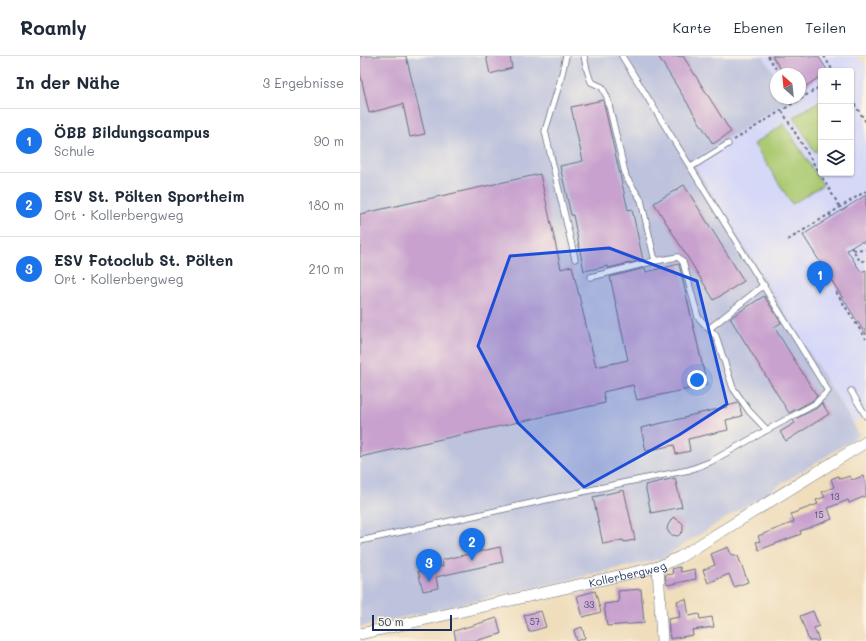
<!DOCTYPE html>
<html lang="de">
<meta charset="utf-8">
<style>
body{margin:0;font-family:Mali,sans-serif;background:#f2f2f3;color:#1f2937}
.controls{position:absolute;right:12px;top:12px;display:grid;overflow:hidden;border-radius:4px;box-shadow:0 1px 3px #0004}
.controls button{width:36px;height:36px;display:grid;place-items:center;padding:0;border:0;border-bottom:1px solid #e0e1e3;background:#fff;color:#1f2937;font:20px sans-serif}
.compass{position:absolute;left:410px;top:12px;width:36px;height:36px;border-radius:50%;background:#fff;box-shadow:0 1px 3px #0004;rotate:333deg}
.scale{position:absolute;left:12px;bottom:10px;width:80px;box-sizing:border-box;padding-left:4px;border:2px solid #1b2f5e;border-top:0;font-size:11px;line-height:14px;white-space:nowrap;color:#1b2f5e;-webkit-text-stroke:3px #fcf5e5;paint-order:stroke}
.you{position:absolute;left:337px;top:324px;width:14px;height:14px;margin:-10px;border:3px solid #fff;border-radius:50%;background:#1a73e8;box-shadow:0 0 0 6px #1a73e833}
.badge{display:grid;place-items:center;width:26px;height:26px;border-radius:50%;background:#1a73e8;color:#fff;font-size:13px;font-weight:700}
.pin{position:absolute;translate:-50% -33px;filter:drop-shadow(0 1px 2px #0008)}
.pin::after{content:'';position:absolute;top:21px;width:14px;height:12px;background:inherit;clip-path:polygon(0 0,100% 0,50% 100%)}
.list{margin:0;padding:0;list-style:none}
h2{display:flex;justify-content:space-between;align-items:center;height:52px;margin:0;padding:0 16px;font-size:17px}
h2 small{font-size:13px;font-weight:400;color:#747a83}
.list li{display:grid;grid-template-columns:26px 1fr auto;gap:12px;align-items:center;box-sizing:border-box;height:64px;padding:0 16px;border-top:1px solid #e0e1e3}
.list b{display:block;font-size:15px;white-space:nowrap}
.list p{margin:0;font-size:13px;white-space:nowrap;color:#747a83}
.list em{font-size:13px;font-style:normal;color:#747a83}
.icon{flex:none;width:22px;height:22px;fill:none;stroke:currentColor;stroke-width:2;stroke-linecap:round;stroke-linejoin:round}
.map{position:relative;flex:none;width:506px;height:585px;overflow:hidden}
header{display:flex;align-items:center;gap:24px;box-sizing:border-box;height:56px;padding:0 20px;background:#fff;border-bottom:1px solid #e0e1e3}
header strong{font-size:19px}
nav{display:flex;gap:22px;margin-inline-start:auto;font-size:14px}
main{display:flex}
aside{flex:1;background:#fff}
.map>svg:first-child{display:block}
.built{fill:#d6d8f8;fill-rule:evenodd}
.industrial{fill:#bec3dd}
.green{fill:#acca72;stroke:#647c68}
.building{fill:#c8a1ce}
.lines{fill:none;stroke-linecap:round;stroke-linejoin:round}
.lane-casing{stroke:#656c7f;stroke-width:7}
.street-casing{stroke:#656c7f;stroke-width:12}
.path{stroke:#656c7f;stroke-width:2;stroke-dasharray:3 3;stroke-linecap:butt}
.lane{stroke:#fff;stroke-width:5.5}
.street{stroke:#fff;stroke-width:11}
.marked{fill:#1d4ed8;fill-opacity:0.2;stroke:#1d4ed8;stroke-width:3;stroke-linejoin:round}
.labels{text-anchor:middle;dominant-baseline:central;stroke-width:3.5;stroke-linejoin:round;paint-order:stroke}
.number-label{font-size:9px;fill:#464c7a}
.street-label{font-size:11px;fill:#1b2f5e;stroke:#fcf5e5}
</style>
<header>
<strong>Roamly</strong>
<nav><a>Karte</a><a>Ebenen</a><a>Teilen</a></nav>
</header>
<main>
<aside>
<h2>In der Nähe<small>3 Ergebnisse</small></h2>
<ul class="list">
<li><span class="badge">1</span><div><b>ÖBB Bildungscampus</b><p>Schule</p></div><em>90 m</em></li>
<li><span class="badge">2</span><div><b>ESV St. Pölten Sportheim</b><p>Ort · Kollerbergweg</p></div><em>180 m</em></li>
<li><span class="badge">3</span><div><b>ESV Fotoclub St. Pölten</b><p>Ort · Kollerbergweg</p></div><em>210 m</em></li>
</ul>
</aside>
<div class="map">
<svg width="506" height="585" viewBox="0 0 506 585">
<rect width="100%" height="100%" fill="#fcf5e5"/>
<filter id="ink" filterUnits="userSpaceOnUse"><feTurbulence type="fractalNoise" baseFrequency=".025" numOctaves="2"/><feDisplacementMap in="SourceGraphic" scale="8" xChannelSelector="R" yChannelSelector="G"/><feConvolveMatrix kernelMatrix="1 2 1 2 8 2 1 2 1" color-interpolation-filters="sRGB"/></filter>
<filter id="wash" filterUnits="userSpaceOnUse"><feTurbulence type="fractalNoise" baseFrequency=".012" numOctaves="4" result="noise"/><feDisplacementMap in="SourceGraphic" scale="16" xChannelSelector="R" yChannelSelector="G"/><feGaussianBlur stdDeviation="0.9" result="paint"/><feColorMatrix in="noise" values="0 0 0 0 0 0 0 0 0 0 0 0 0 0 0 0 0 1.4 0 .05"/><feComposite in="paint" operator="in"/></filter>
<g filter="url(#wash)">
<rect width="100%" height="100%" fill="#efddbb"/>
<path class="built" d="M403,0H497L506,9V360L493,368L332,105L430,42H440V18H416V20ZM461,15H491V117H461Z"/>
<polygon class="industrial" points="0,0 403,0 416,20 416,42 431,43 332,105 500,379 300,503 0,571"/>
<g class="green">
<polygon points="461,44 461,92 455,96 434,61"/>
<polygon points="424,68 463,129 432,148 394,88"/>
</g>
<g id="blocks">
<g class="building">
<polygon points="0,0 46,0 65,78 50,81 43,48 9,57 0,16"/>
<polygon points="126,0 150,0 152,12 130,18"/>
<polygon points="298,0 323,0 371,76 353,88"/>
<polygon points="412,0 458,0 468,15 461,15 461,20 440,34 440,18 424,18"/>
<polygon points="243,44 268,154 272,153 283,204 248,212 248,210 224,215 213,159 211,159 200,110 223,105 211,51"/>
<polygon points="180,118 201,213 212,210 236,311 268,304 250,221 285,212 286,216 319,208 347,329 277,344 273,329 243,336 245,347 0,401 0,158"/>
<polygon points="324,129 384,225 354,244 294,147"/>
<polygon points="506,139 506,186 500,186 487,194 501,216 506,214 506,279 443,179"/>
<polygon points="404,240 421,267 414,271 457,340 452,345 429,357 370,262"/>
<polygon points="379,347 382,360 366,364 368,374 328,383 330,395 316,398 314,389 286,395 281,372 328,361 328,360 367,351 367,350"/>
<polygon points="462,347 469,358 426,385 420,376 435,367 433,364 457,352"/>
<polygon points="478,420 480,423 490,420 492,424 503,420 506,428 506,440 489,447 488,444 468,452 472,463 440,475 441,478 399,494 396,486 400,485 398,480 434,466 431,458 458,448 456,444 465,441 462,436 474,431 471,423"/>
<polygon points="315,422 322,451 291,457 285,429"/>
<polygon points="264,434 275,484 264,486 263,484 243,488 233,441"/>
<polygon points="313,461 320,465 323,468 323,475 318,480 312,479 309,477 307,473 308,469"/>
<polygon points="140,491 143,506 76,521 78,532 63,535 58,515 83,510 82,504"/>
<polygon points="368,491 371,498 378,500 388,526 374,531 369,518 348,527 343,514 355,509 351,498"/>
<polygon points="320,511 321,516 335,513 336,523 307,529 305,519 313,518 312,513"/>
<polygon points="281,533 284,567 247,570 244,548 259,546 258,535"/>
<polygon points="235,535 241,556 223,561 217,540"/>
<polygon points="326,543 329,560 339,558 340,563 352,561 354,571 332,574 333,579 310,583 308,563 320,561 317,545"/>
<polygon points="181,555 186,571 169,576 164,559"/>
<polygon points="453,555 459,570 454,572 459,585 449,585 440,560"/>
<polygon points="137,562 141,578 114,585 96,585 94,575"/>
<polygon points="222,571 225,582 217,585 214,574"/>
</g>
</g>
</g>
<g filter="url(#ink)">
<use href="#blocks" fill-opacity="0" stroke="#656c7f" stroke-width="1"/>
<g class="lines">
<g class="lane-casing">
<g id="lane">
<polyline points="206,0 200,26 185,75 215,203"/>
<polyline points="224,0 227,14 231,26 242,31 247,41 266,121 281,144 295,205"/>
<polyline points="331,111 368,88"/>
<polyline points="231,221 295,205 318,201 323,206 338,261 356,280 373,332 389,355 407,374 455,348 468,335 262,0"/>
<polyline points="350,272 404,229"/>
<polyline points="491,335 506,360"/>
<polyline points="0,485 267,426 329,414 350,406 407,374"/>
</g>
</g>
<g class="street-casing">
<g id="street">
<polyline points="298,511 302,585"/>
<path id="s1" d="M0,578L298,511L320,501L506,386"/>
</g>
</g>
<g class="path">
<polyline points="408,0 419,18"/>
<polyline points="464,0 473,15"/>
<polyline points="434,42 437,46"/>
<polyline points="491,43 506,66"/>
<polyline points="422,55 480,151"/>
<polyline points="374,84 461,30"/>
<polyline points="469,158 472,161"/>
<polyline points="428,184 506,135"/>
<polyline points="491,191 500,205 506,205"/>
<polyline points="493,194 506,193"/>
<polyline points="476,236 506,283"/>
</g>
<use href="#lane" class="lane"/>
<use href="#street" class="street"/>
</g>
</g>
<path class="marked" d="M249,192L337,225L367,348L319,379L224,431L158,367L118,290L150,200Z"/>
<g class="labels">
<g class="number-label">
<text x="475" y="440">13</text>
<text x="459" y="458">15</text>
<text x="229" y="548">33</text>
<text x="175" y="565">57</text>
</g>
<g class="street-label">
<text stroke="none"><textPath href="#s1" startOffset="274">Kollerbergweg</textPath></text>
</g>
</g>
</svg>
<div class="controls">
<button>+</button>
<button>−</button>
<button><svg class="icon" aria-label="layers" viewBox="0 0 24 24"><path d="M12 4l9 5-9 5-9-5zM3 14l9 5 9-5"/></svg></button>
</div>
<svg class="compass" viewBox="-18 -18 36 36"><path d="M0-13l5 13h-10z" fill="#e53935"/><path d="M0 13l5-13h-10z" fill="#747a83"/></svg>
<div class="scale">50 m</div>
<div class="you"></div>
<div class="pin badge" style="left:460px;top:238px">1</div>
<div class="pin badge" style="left:112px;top:505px">2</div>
<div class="pin badge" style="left:69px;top:526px">3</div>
</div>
</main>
